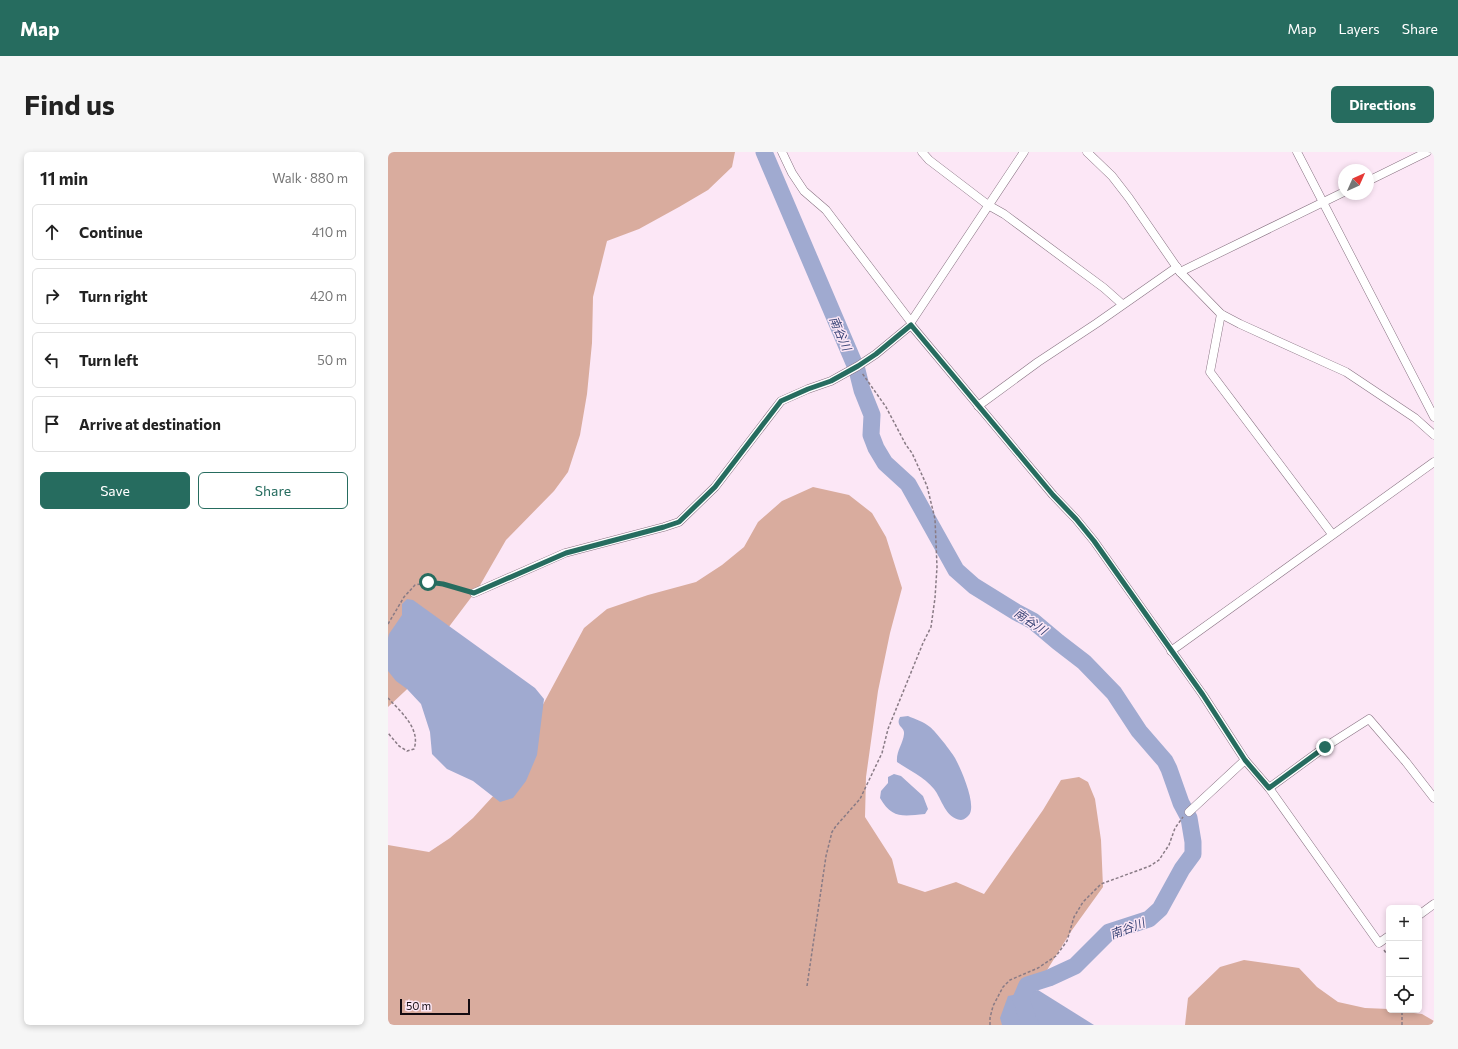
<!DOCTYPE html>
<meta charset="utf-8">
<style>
body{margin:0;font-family:Commissioner,"Noto Sans JP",sans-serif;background:#f6f6f6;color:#222}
.controls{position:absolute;right:12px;bottom:12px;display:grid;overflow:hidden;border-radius:6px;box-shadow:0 2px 6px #0003}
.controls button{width:36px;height:36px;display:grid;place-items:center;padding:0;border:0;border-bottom:1px solid #e0e0e0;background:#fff;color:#222;font:20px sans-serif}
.compass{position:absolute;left:950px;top:12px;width:36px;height:36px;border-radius:50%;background:#fff;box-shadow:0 2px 6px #0003;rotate:45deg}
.scale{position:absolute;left:12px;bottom:10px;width:70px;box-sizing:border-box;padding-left:4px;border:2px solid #130b11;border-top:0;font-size:11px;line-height:14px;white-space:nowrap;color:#130b11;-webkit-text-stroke:3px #fce7f6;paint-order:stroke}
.stop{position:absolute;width:12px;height:12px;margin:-9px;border:3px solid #266c5f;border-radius:50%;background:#fff}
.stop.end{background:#266c5f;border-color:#fff;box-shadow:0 1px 4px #0008}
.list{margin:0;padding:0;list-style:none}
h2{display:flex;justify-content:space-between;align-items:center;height:52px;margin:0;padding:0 16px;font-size:17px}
h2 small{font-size:13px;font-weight:400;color:#767676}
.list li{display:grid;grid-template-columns:26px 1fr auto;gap:12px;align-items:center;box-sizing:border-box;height:56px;margin:0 8px 8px;padding:0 8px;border:1px solid #e0e0e0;border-radius:6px}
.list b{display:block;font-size:15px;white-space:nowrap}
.list em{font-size:13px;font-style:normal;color:#767676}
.actions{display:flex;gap:8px;padding:12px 16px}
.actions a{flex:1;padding:9px 0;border:1px solid #266c5f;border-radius:6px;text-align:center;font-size:14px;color:#266c5f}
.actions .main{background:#266c5f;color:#fff}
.icon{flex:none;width:22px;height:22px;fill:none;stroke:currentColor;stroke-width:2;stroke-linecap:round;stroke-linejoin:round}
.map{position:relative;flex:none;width:1046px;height:873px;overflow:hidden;border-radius:6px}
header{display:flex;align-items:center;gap:24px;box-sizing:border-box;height:56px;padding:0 20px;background:#266c5f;color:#fff}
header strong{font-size:19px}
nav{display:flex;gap:22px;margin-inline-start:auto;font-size:14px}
.intro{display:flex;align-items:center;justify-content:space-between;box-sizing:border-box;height:96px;padding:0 24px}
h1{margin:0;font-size:28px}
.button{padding:10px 18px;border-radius:6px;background:#266c5f;color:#fff;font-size:14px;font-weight:700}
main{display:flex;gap:24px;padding:0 24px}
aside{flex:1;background:#fff;border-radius:6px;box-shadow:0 2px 6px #0003}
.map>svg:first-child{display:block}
.forest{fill:#d9ac9e}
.water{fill:#a0aad0}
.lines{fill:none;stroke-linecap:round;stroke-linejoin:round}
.river{stroke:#a0aad0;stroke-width:17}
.street-casing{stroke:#887282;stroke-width:9}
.path{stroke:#897b85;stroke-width:1.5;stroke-dasharray:3 2;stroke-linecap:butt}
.street{stroke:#fff;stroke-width:8}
.route{stroke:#266c5f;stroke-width:5}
.labels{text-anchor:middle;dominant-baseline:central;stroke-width:3;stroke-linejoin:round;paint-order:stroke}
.water-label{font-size:12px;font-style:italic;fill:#394476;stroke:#fce7f6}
</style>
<header>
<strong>Map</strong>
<nav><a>Map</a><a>Layers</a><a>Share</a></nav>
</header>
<div class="intro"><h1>Find us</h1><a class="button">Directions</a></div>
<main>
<aside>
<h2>11 min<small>Walk · 880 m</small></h2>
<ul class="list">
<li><svg class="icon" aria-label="ahead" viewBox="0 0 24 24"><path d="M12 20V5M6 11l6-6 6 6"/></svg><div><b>Continue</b></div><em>410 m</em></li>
<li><svg class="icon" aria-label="right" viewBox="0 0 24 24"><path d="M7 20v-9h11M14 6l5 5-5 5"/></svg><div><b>Turn right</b></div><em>420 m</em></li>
<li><svg class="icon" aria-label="left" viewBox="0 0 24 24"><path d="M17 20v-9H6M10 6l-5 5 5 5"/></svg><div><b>Turn left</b></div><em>50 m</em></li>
<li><svg class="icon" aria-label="arrive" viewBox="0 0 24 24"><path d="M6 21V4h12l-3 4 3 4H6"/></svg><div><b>Arrive at destination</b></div></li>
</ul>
<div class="actions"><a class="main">Save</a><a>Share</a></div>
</aside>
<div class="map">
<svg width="1046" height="873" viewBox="0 0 1046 873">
<rect width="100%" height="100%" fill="#fce7f6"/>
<g class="forest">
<polygon points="0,0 347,0 344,15 320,38 291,55 251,77 219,89 205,145 204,191 199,242 192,283 180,320 166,339 118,388 91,435 57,480 32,525 0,555"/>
<polygon points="425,335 461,343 484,361 498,385 514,436 502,481 490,539 478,625 477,665 504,707 510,731 537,740 568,730 596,742 655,658 673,628 691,625 700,630 707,647 713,688 715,735 684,778 636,855 635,873 0,873 0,693 41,700 62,686 85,666 107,642 196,476 219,457 260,443 308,430 334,413 356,395 370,370 394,349"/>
<polygon points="856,808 911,816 929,835 950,850 977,856 1001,857 1001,858 1034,862 1046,869 1046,873 797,873 800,846 832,815"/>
</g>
<g class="water">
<polygon points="19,447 25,448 147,536 156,547 149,603 138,629 125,646 112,650 85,629 59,617 44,602 42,580 33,552 19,537 8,529 0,519 0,486 1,482 14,463 14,452"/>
<path d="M520,564C527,567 536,570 542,575C548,580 563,599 567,606C573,617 589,653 581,663C579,665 576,668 573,668C557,666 554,647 546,637C536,625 521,618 509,610C508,599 515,592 516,582C517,574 507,575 512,565Z"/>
<path d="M506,622L513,624L535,644L540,657L537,662C515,664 504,667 492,646L493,639L500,631V625Z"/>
<polygon points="650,838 706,873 614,873 612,866 620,844"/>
</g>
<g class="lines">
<polyline class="river" points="376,0 469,218 474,238 484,263 483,283 488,296 497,311 520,332 568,418 586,434 628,460 645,469 670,490 696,510 726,541 751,579 777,609 781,617 793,651 801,666 805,690 805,702 794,717 772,757 761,767 721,780 687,814 661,826 639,833 633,847 642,873"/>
<g class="street-casing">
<g id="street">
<polyline points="394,0 404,21 416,39 438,58 523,170 636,0"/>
<polyline points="534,0 541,8 600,53 616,62 716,136 734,152"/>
<polyline points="699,0 724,24 741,46 792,120 833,162 852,172 958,220 1027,266 1046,283"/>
<polyline points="909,0 1046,265"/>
<polyline points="980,29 1039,0"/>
<polyline points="792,120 956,40"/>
<polyline points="833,162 822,220 944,382"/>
<polyline points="590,254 650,210 709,171 789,115"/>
<polyline points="86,441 177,401 276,375 291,370 327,335 393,249 420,237 443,229 470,214 488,202 523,173 665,343 688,367 706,389 815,543 857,608 881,636 991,791 1001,784"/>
<polyline points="783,499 1046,310"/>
<polyline points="881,636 937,595 981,567 1018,610 1046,646"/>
<polyline points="801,660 857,608"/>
<polyline points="1031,763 1046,752"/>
</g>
</g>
<g class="path">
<path d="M0,472L16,445L27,433C46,429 59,433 78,439"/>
<path d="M0,546C13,560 33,577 26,597L19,599L11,594L0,581"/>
<polyline points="996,798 1001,805"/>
<polyline points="419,834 438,704 444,680 448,674 472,647 494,601 500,577 535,491 543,475 547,446 549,415 547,367 539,334 524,301 518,293 498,255 474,221"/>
<polyline points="602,873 602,866 605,854 615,835 622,828 650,816 668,804 679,789 686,765 695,750 713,732 762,714 771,708 781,693 787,676 795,665"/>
<polyline points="1014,873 1014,858"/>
</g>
<use href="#street" class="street"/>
</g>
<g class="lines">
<polyline class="route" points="40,430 55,432 86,441 178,401 276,375 291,370 327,335 393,249 420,237 443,229 470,214 488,202 523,173 665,343 688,367 706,389 815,543 857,608 881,636 937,595"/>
</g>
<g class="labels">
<g class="water-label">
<text transform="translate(453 181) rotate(67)">南谷川</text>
<text transform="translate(643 469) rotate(34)">南谷川</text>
<text transform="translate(739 776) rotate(-21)">南谷川</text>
</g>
</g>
</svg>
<div class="controls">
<button>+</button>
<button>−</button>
<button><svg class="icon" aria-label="locate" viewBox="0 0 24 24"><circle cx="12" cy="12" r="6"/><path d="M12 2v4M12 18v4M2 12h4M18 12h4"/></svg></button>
</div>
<svg class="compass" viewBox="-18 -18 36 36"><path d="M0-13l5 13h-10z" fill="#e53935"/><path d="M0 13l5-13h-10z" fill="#767676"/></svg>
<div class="scale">50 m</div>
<div class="stop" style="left:40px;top:430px"></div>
<div class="stop end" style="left:937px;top:595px"></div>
</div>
</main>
